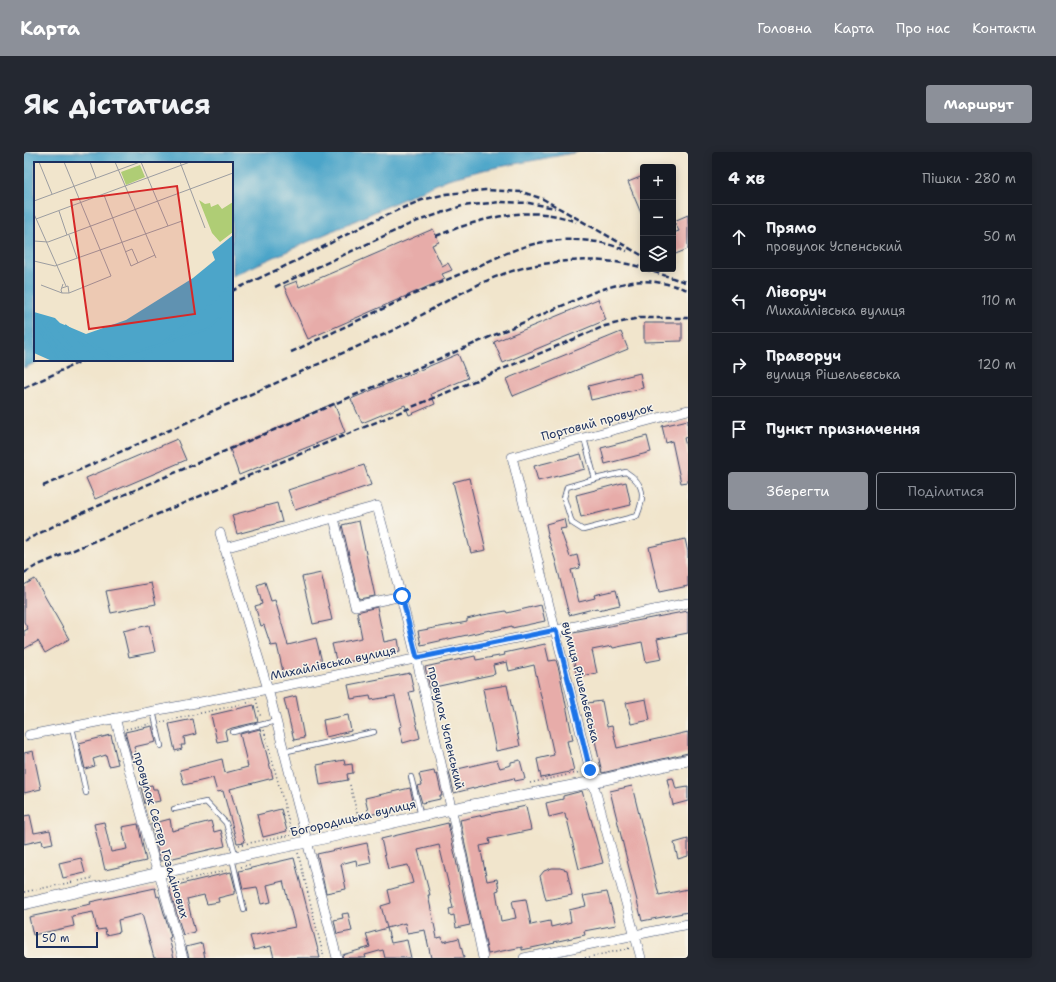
<!DOCTYPE html>
<html lang="uk">
<meta charset="utf-8">
<style>
body{margin:0;font-family:"Shantell Sans",sans-serif;background:#242831;color:#f1f3f6}
.controls{position:absolute;right:12px;top:12px;display:grid;overflow:hidden;border-radius:4px;box-shadow:0 2px 10px #0003}
.controls button{width:36px;height:36px;display:grid;place-items:center;padding:0;border:0;border-bottom:1px solid #363941;background:#171b24;color:#f1f3f6;font:20px sans-serif}
.scale{position:absolute;left:12px;bottom:10px;width:62px;box-sizing:border-box;padding-left:4px;border:2px solid #1b2f5e;border-top:0;font-size:11px;line-height:14px;white-space:nowrap;color:#1b2f5e;-webkit-text-stroke:3px #f7f3e8;paint-order:stroke}
.stop{position:absolute;width:12px;height:12px;margin:-9px;border:3px solid #1a73e8;border-radius:50%;background:#fff}
.stop.end{background:#1a73e8;border-color:#fff;box-shadow:0 1px 4px #0008}
.list{margin:0;padding:0;list-style:none}
h2{display:flex;justify-content:space-between;align-items:center;height:52px;margin:0;padding:0 16px;font-size:17px}
h2 small{font-size:13px;font-weight:400;color:#9ea1a6}
.list li{display:grid;grid-template-columns:26px 1fr auto;gap:12px;align-items:center;box-sizing:border-box;height:64px;padding:0 16px;border-top:1px solid #363941}
.list b{display:block;font-size:15px;white-space:nowrap}
.list p{margin:0;font-size:13px;white-space:nowrap;color:#9ea1a6}
.list em{font-size:13px;font-style:normal;color:#9ea1a6}
.actions{display:flex;gap:8px;padding:12px 16px}
.actions a{flex:1;padding:9px 0;border:1px solid #8c9099;border-radius:4px;text-align:center;font-size:14px;color:#8c9099}
.actions .main{background:#8c9099;color:#fff}
.icon{flex:none;width:22px;height:22px;fill:none;stroke:currentColor;stroke-width:2;stroke-linecap:round;stroke-linejoin:round}
.map{position:relative;flex:none;width:664px;height:806px;overflow:hidden;border-radius:4px}
header{display:flex;align-items:center;gap:24px;box-sizing:border-box;height:56px;padding:0 20px;background:#8c9099;color:#fff}
header strong{font-size:19px}
nav{display:flex;gap:22px;margin-inline-start:auto;font-size:14px}
.intro{display:flex;align-items:center;justify-content:space-between;box-sizing:border-box;height:96px;padding:0 24px}
h1{margin:0;font-size:28px}
.button{padding:10px 18px;border-radius:4px;background:#8c9099;color:#fff;font-size:14px;font-weight:700}
main{display:flex;gap:24px;padding:0 24px}
aside{flex:1;background:#171b24;border-radius:4px;box-shadow:0 2px 10px #0003}
.map>svg:first-child{display:block}
.water{fill:#4ca5c9;stroke:#346a94}
.building{fill:#e7aca9}
.lines{fill:none;stroke-linecap:round;stroke-linejoin:round}
.service-casing{stroke:#3b4a6e;stroke-width:6}
.minor-casing{stroke:#3b4a6e;stroke-width:10}
.tertiary-casing{stroke:#3b4a6e;stroke-width:12}
.path{stroke:#3b4a6e;stroke-width:1.5;stroke-dasharray:1 3;stroke-linecap:butt}
.service{stroke:#fff;stroke-width:4.5}
.minor{stroke:#fff;stroke-width:9}
.tertiary{stroke:#fff;stroke-width:11}
.rail{stroke:#1b2f5e;stroke-width:2.5;stroke-dasharray:6 3;stroke-linecap:butt}
.route{stroke:#1a73e8;stroke-width:5}
.labels{text-anchor:middle;dominant-baseline:central;stroke-width:3;stroke-linejoin:round;paint-order:stroke}
.street-label{font-size:12px;fill:#1b2f5e;stroke:#f7f3e8}
.inset-river{fill:none;stroke:#4ca5c9;stroke-width:2}
.inset-road{fill:none;stroke:#9b9ca0;stroke-width:1}
.view{fill:#d62828;fill-opacity:0.15;stroke:#d62828;stroke-width:2}
.inset-edge{fill:none;stroke:#1b2f5e;stroke-width:2}
</style>
<header>
<strong>Карта</strong>
<nav><a>Головна</a><a>Карта</a><a>Про нас</a><a>Контакти</a></nav>
</header>
<div class="intro"><h1>Як дістатися</h1><a class="button">Маршрут</a></div>
<main>
<div class="map">
<svg width="664" height="806" viewBox="0 0 664 806">
<rect width="100%" height="100%" fill="#f7f3e8"/>
<filter id="ink" filterUnits="userSpaceOnUse"><feTurbulence type="fractalNoise" baseFrequency=".025" numOctaves="2"/><feDisplacementMap in="SourceGraphic" scale="8" xChannelSelector="R" yChannelSelector="G"/><feConvolveMatrix kernelMatrix="1 2 1 2 8 2 1 2 1" color-interpolation-filters="sRGB"/></filter>
<filter id="wash" filterUnits="userSpaceOnUse"><feTurbulence type="fractalNoise" baseFrequency=".012" numOctaves="4" result="noise"/><feDisplacementMap in="SourceGraphic" scale="16" xChannelSelector="R" yChannelSelector="G"/><feGaussianBlur stdDeviation="0.9" result="paint"/><feColorMatrix in="noise" values="0 0 0 0 0 0 0 0 0 0 0 0 0 0 0 0 0 1.4 0 .05"/><feComposite in="paint" operator="in"/></filter>
<g filter="url(#wash)">
<rect width="100%" height="100%" fill="#f1e5cc"/>
<polygon class="water" points="0,0 554,0 459,18 424,27 208,124 208,11 11,11 11,208 17,208 0,216"/>
<g id="blocks">
<g class="building">
<polygon points="619,24 619,66 604,30"/>
<polygon points="664,63 664,97 649,103 649,81 655,79 650,69"/>
<polygon points="409,77 415,90 408,93 418,114 424,111 428,118 418,122 421,127 284,187 260,134 273,129 275,135"/>
<polygon points="574,147 582,168 479,211 470,190"/>
<polygon points="620,171 658,171 658,189 620,190"/>
<polygon points="597,180 604,197 489,244 482,227"/>
<polygon points="434,202 444,226 407,242 411,252 385,263 381,253 338,271 327,247"/>
<polygon points="616,221 619,236 567,248 564,234"/>
<polygon points="310,251 321,280 215,323 206,297"/>
<polygon points="664,268 664,285 660,286 664,303 664,330 657,331 648,289 642,291 638,274"/>
<polygon points="623,284 627,300 581,312 577,296"/>
<polygon points="153,287 162,308 71,347 62,326"/>
<polygon points="557,302 561,317 514,329 510,314"/>
<polygon points="340,313 347,333 271,358 264,338"/>
<polygon points="445,326 462,398 447,401 429,330"/>
<polygon points="602,330 607,353 557,365 552,343"/>
<polygon points="253,351 258,370 213,382 208,363"/>
<polygon points="540,367 542,376 536,377 546,405 553,403 556,416 547,418 555,450 571,446 570,443 592,438 596,453 574,458 573,456 545,463 531,407 523,383 524,382 522,372"/>
<polygon points="335,369 351,444 335,447 318,373"/>
<polygon points="661,387 664,400 664,434 635,440 625,395"/>
<polygon points="297,421 308,468 289,472 278,425"/>
<polygon points="11,427 45,487 21,501 14,489 0,497 0,479 4,477 0,470 0,433"/>
<polygon points="241,430 247,449 251,448 264,493 292,486 299,514 260,524 253,493 247,494 240,473 237,474 231,454 238,452 233,433"/>
<polygon points="127,431 132,452 87,461 82,439"/>
<polygon points="517,453 521,469 488,476 488,474 467,479 466,478 397,493 394,479 443,470 443,467 459,463 482,459 483,461"/>
<polygon points="353,455 360,490 374,487 376,499 313,512 308,492 338,486 333,460"/>
<polygon points="664,459 664,481 633,487 638,507 622,510 618,490 589,496 588,494 568,498 573,521 553,525 544,482"/>
<polygon points="125,473 131,500 105,505 99,479"/>
<polygon points="521,492 525,509 532,508 535,518 549,588 543,589 550,619 517,626 513,607 530,603 510,513 485,519 483,510 469,513 471,522 406,536 401,515 451,504 452,508 481,503 480,501"/>
<polygon points="386,521 390,539 385,540 396,586 379,591 375,575 378,574 371,544 347,548 346,544 327,547 324,533"/>
<polygon points="483,533 496,594 472,599 459,537"/>
<polygon points="272,544 280,586 270,588 260,547"/>
<polygon points="622,547 626,568 607,572 602,551"/>
<polygon points="578,549 583,575 588,574 593,596 664,580 664,601 578,621 563,551"/>
<polygon points="230,553 234,570 208,576 201,579 203,588 193,590 187,563"/>
<polygon points="324,563 327,579 302,585 299,568"/>
<polygon points="169,567 172,582 160,585 161,593 157,593 158,597 151,599 145,572"/>
<polygon points="128,574 132,590 110,595 114,609 109,610 101,580"/>
<polygon points="236,577 249,626 206,637 221,690 213,691 199,639 193,640 189,626 160,633 156,618 198,607 201,621 224,615 216,582"/>
<polygon points="87,583 94,612 85,614 82,603 69,607 71,614 61,617 55,591"/>
<polygon points="9,599 17,637 0,641 0,601"/>
<polygon points="320,608 321,613 328,612 329,621 323,622 324,628 296,633 293,613"/>
<polygon points="473,608 476,616 487,613 487,610 496,608 501,627 491,629 490,626 430,641 425,619"/>
<polygon points="410,619 411,623 413,622 418,644 416,644 416,647 398,651 393,634 398,633 395,622"/>
<polygon points="649,626 652,637 664,635 664,649 649,653 643,627"/>
<polygon points="128,633 129,637 133,637 136,649 121,652 117,635"/>
<polygon points="608,634 635,743 664,737 664,760 618,769 586,639"/>
<polygon points="386,636 390,653 345,663 341,646"/>
<polygon points="558,639 566,667 567,667 579,711 555,717 543,667 542,667 541,661 525,665 522,651 539,647 539,644"/>
<polygon points="502,654 507,678 465,687 466,692 456,694 463,729 473,727 475,738 472,739 477,769 492,766 488,749 502,747 507,773 526,769 527,775 547,770 545,758 562,754 559,744 583,740 592,773 560,779 561,783 530,790 531,791 498,798 498,795 464,802 436,668"/>
<polygon points="257,657 263,679 239,685 233,663"/>
<polygon points="6,663 10,681 26,678 29,691 19,693 18,688 0,692 0,664"/>
<polygon points="146,667 148,679 187,669 190,680 197,678 201,694 136,709 127,672"/>
<polygon points="80,670 87,700 103,697 98,675 114,672 122,709 81,718 70,672"/>
<polygon points="424,671 446,773 432,776 430,763 426,764 425,757 429,756 427,747 428,747 415,693 394,698 406,743 404,743 413,786 418,785 419,790 435,786 440,806 407,806 401,778 383,781 381,771 363,776 357,754 367,751 364,738 389,731 384,713 364,717 357,687"/>
<polygon points="664,687 664,704 654,707 650,691"/>
<polygon points="343,691 347,711 333,714 332,708 317,712 322,737 302,741 293,702"/>
<polygon points="57,706 61,721 39,726 35,711"/>
<polygon points="270,706 289,779 296,806 250,806 247,794 230,798 226,784 271,775 259,729 243,733 247,750 237,752 233,735 219,737 215,719"/>
<polygon points="528,716 536,716 543,718 548,743 522,748 516,724 520,719"/>
<polygon points="207,720 212,739 210,739 210,742 194,746 195,750 183,752 180,743 163,747 171,780 159,783 145,735"/>
<polygon points="131,736 133,745 135,744 147,785 145,786 150,806 130,806 118,762 94,768 96,780 82,783 81,777 73,778 69,760 48,764 50,774 9,783 5,765 67,752 66,750"/>
<polygon points="324,761 328,779 313,782 310,768 319,766 318,762"/>
<polygon points="363,776 367,791 383,788 387,806 361,806 359,798 341,803 342,806 319,806 318,803 346,795 342,782"/>
<polygon points="178,791 181,806 165,806 162,795"/>
</g>
</g>
</g>
<g filter="url(#ink)">
<use href="#blocks" fill-opacity="0" stroke="#3b4a6e" stroke-width="1"/>
<g class="lines">
<g class="service-casing">
<g id="service">
<path d="M560,286L571,327L543,335L540,346L548,371L559,378L613,364C621,344 621,332 602,320L571,327"/>
<polyline points="129,559 137,594"/>
<polyline points="48,575 62,641"/>
<polyline points="209,580 252,569"/>
<polyline points="259,600 350,580"/>
<polyline points="387,625 397,664"/>
<polyline points="150,657 182,650 202,671 212,705"/>
<polyline points="208,706 220,758"/>
</g>
</g>
<g class="minor-casing">
<g id="minor">
<polyline points="310,366 331,454 378,444"/>
<polyline points="196,381 244,537 313,806"/>
<path d="M200,396L353,354C394,504 428,654 459,806"/>
<polyline points="91,566 131,712 135,721 159,806"/>
<polyline points="5,583 244,537 664,451"/>
<polyline points="500,806 664,772"/>
<polyline points="617,806 569,630 488,305 664,258"/>
</g>
</g>
<g class="tertiary-casing">
<polyline id="tertiary" points="0,752 135,721 287,689 428,657 569,630 664,608"/>
</g>
<g class="path">
<polyline points="232,547 237,566"/>
<polyline points="137,570 227,550"/>
<polyline points="102,577 126,572"/>
<polyline points="240,578 268,682"/>
<polyline points="506,631 557,620"/>
<polyline points="326,633 335,669"/>
<polyline points="215,693 272,682"/>
<polyline points="274,701 300,806"/>
<polyline points="217,715 227,712"/>
<polyline points="147,731 204,718"/>
<polyline points="0,740 69,726"/>
<polyline points="561,806 606,796"/>
</g>
<use href="#service" class="service"/>
<use href="#minor" class="minor"/>
<use href="#tertiary" class="tertiary"/>
<g class="rail">
<path d="M412,84C455,67 507,51 552,70"/>
<polyline points="621,117 664,131"/>
<polyline points="251,135 388,71 438,54 477,50 505,51 531,56"/>
<polyline points="208,139 274,108 343,72 376,57 398,48 422,42 461,38 498,40 519,47 619,104"/>
<path d="M267,200C326,173 385,143 446,118C468,108 490,96 514,91C541,85 577,87 603,99"/>
<polyline points="0,236 60,208"/>
<path d="M19,334C132,284 246,234 359,183C407,161 451,127 503,115C538,107 585,105 619,116"/>
<path d="M0,389L44,367L178,309L570,140C609,127 624,125 664,138"/>
<polyline points="0,421 12,414 181,342 581,174 615,166 664,166"/>
</g>
</g>
</g>
<g class="lines" filter="url(#ink)">
<polyline class="route" points="378,444 393,506 532,478 566,618"/>
</g>
<g class="labels">
<g class="street-label">
<text transform="translate(573 270) rotate(-15)">Портовий провулок</text>
<text transform="translate(309 511) rotate(-12)">Михайлівська вулиця</text>
<text transform="translate(557 530) rotate(76)">вулиця Рішельєвська</text>
<text transform="translate(422 576) rotate(77)">провулок Успенський</text>
<text transform="translate(329 666) rotate(-13)">Богородицька вулиця</text>
<text transform="translate(137 683) rotate(74)">провулок Сестер Гозадінових</text>
</g>
</g>
<g transform="translate(10 10)">
<rect width="199" height="199" fill="#f1e5cc"/>
<path d="M106,3L111,15L92,23L87,10ZM165,38L171,42L176,41L177,45L184,42L188,47L199,40V70L186,80L178,71Z" fill="#afcd75"/>
<path d="M199,73V199H18L0,191V150L21,156L26,161L52,172L92,158L159,116L181,98L178,90Z" fill="#4ca5c9"/>
<path class="inset-river" d="M4,155V161L34,199M10,156L7,162L13,170L45,199M3,157L1,161L25,199M17,159L12,164L18,174M19,161L48,199M31,163L78,198L173,167L199,143M33,165L62,199M45,173L84,199M19,176L38,199M16,177L27,199M128,181L199,123M106,199L126,183"/>
<path class="inset-road" d="M5,0L18,32M30,0L77,114L35,131M56,0L62,16M81,0L122,96M107,0L134,64M146,0L171,66M70,33L97,104L121,93M0,39L106,0M25,49L33,73M0,52L32,124M2,57L156,0M35,73L43,96M0,79L14,80L199,11M91,90L98,87L104,101M0,99L21,104L148,59M7,123L28,131M28,126L34,124L35,131H28L27,128L29,122"/>
<path class="view" d="M143,24L161,152L55,167L37,38Z"/>
<rect width="199" height="199" class="inset-edge"/>
</g>
</svg>
<div class="controls">
<button>+</button>
<button>−</button>
<button><svg class="icon" aria-label="layers" viewBox="0 0 24 24"><path d="M12 4l9 5-9 5-9-5zM3 14l9 5 9-5"/></svg></button>
</div>
<div class="scale">50 m</div>
<div class="stop" style="left:378px;top:444px"></div>
<div class="stop end" style="left:566px;top:618px"></div>
</div>
<aside>
<h2>4 хв<small>Пішки · 280 m</small></h2>
<ul class="list">
<li><svg class="icon" aria-label="ahead" viewBox="0 0 24 24"><path d="M12 20V5M6 11l6-6 6 6"/></svg><div><b>Прямо</b><p>провулок Успенський</p></div><em>50 m</em></li>
<li><svg class="icon" aria-label="left" viewBox="0 0 24 24"><path d="M17 20v-9H6M10 6l-5 5 5 5"/></svg><div><b>Ліворуч</b><p>Михайлівська вулиця</p></div><em>110 m</em></li>
<li><svg class="icon" aria-label="right" viewBox="0 0 24 24"><path d="M7 20v-9h11M14 6l5 5-5 5"/></svg><div><b>Праворуч</b><p>вулиця Рішельєвська</p></div><em>120 m</em></li>
<li><svg class="icon" aria-label="arrive" viewBox="0 0 24 24"><path d="M6 21V4h12l-3 4 3 4H6"/></svg><div><b>Пункт призначення</b></div></li>
</ul>
<div class="actions"><a class="main">Зберегти</a><a>Поділитися</a></div>
</aside>
</main>
